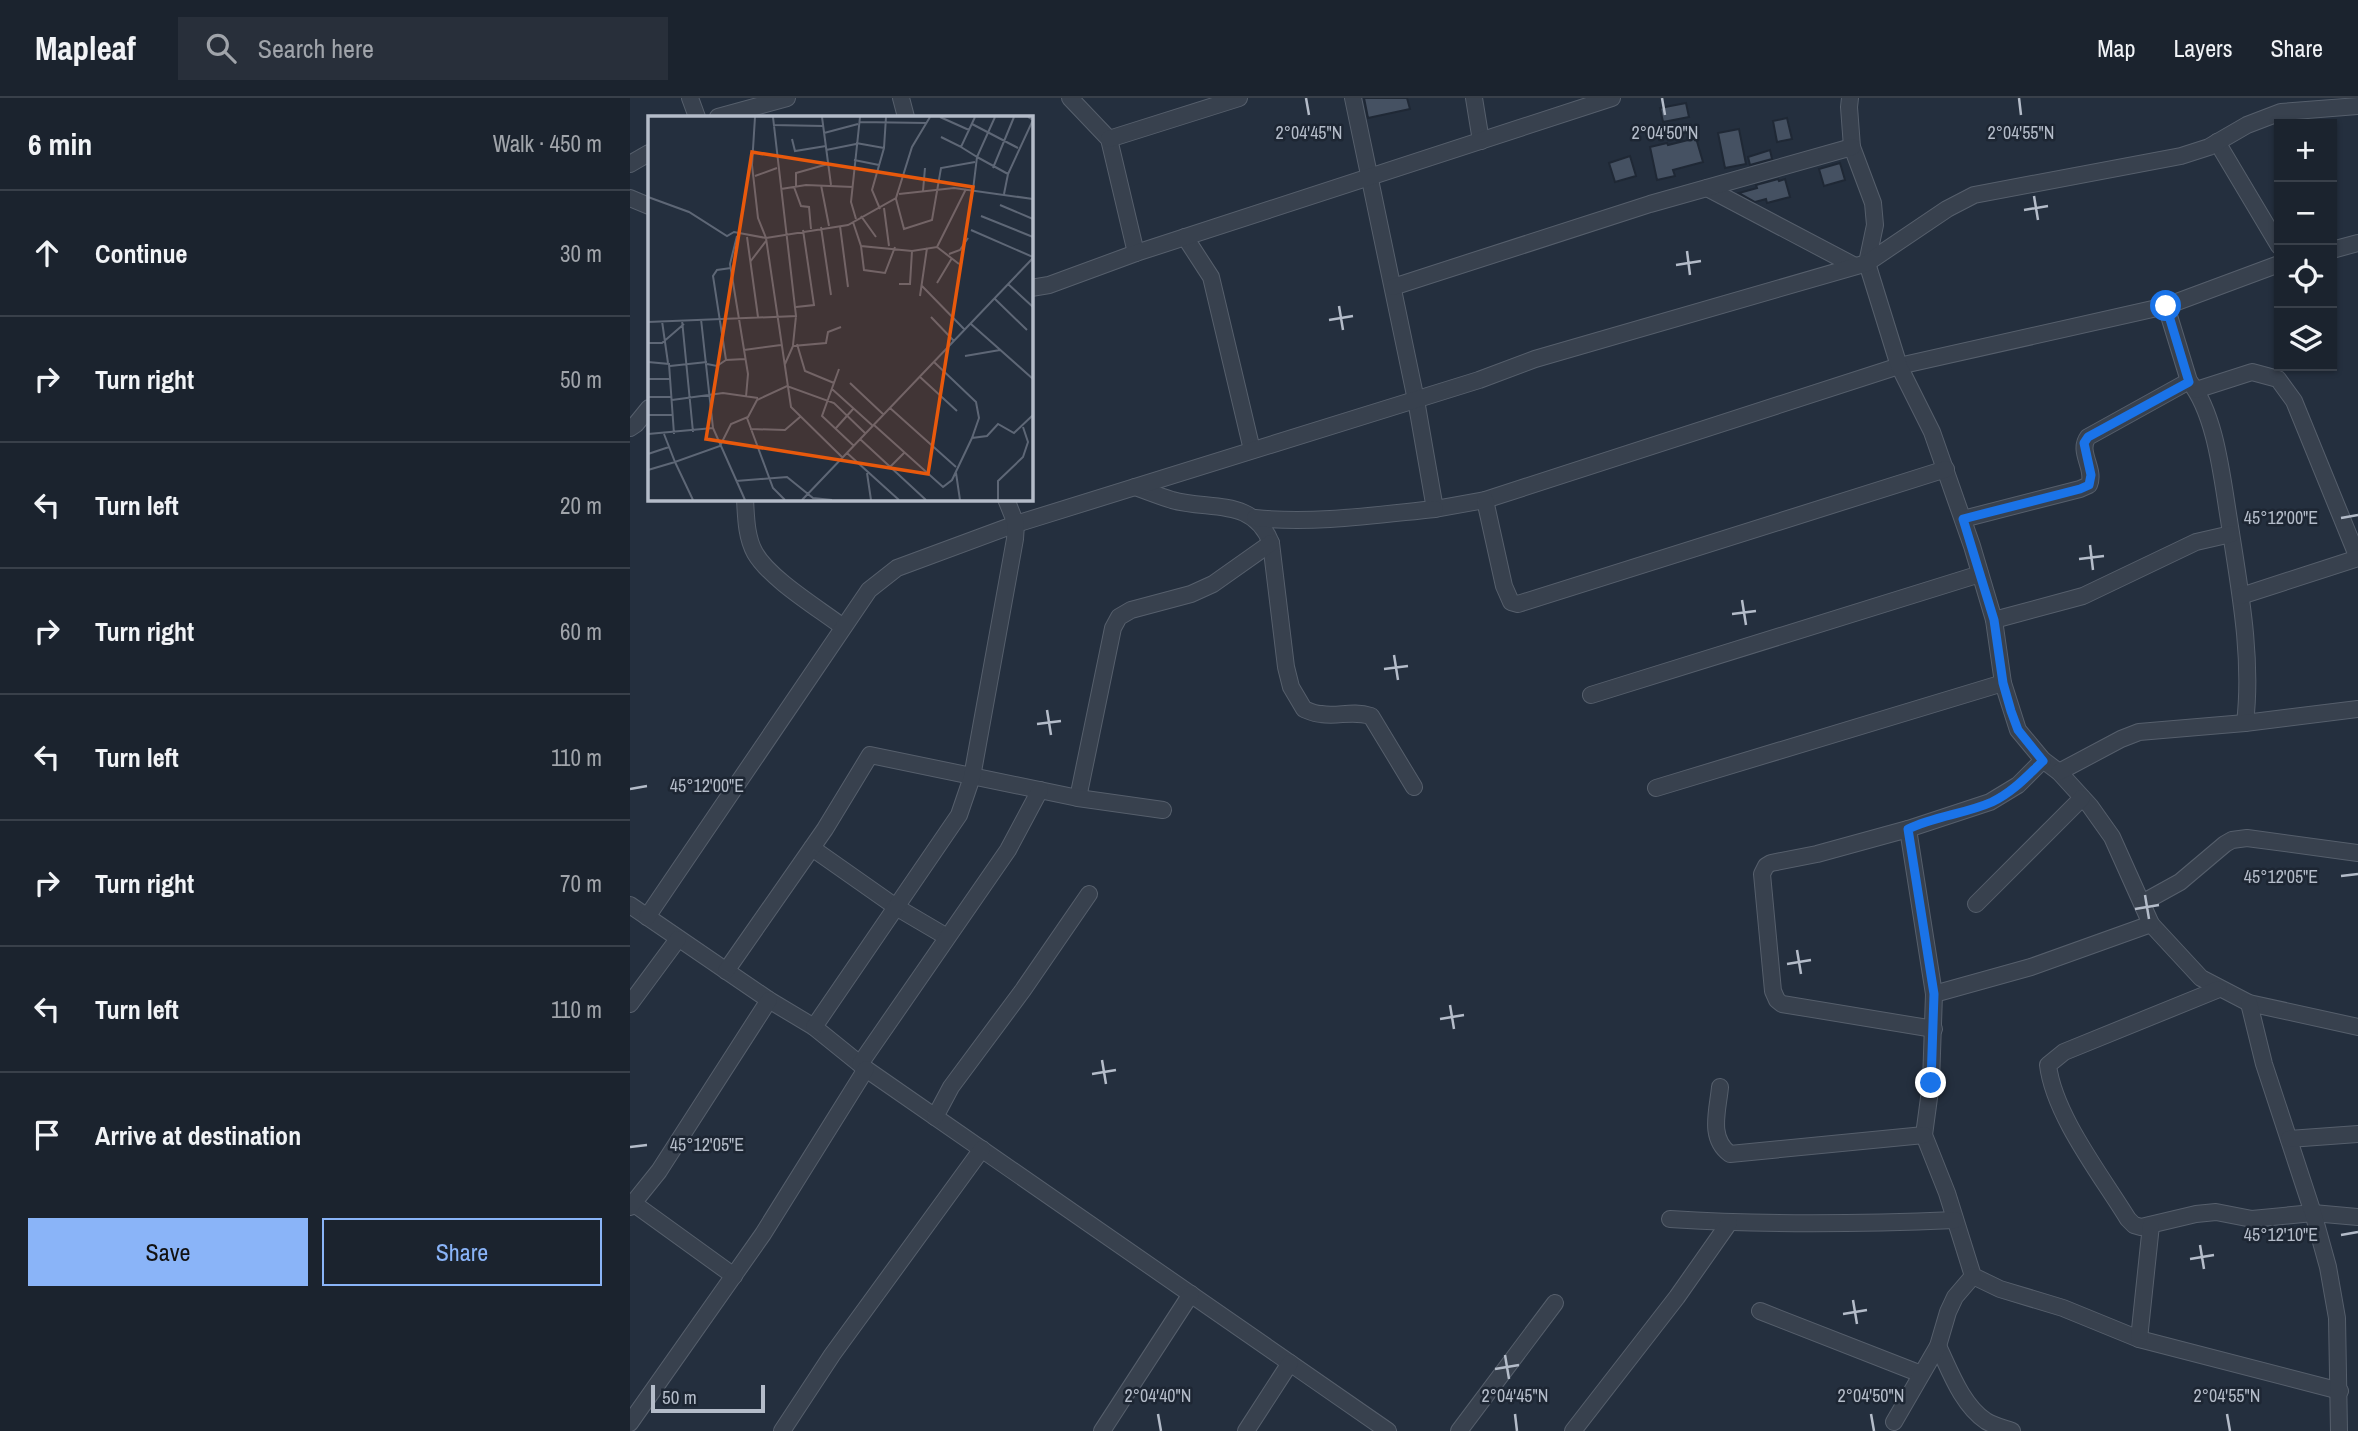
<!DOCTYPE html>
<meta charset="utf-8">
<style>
body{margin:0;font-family:"Archivo Narrow",sans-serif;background:#282f3a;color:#f1f3f6}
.controls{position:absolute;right:21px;top:21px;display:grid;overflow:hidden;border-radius:0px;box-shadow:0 2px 5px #0004}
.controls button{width:63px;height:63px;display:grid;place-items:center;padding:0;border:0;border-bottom:2px solid #39404a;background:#1b232e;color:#f1f3f6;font:35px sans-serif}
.scale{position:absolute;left:21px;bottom:18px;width:114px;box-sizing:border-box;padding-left:7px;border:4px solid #b4bcc9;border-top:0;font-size:19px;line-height:24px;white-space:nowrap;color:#b4bcc9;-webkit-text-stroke:5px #1d2633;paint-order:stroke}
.stop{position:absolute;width:21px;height:21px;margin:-16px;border:5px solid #1a73e8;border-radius:50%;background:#fff}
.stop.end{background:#1a73e8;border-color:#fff;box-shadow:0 2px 7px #0008}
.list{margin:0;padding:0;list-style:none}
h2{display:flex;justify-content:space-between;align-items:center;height:91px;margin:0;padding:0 28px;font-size:30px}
h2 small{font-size:23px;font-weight:400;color:#a0a4aa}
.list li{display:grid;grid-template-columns:46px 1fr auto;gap:21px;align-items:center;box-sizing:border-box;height:126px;padding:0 28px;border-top:2px solid #39404a}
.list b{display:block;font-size:26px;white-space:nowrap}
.list em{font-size:23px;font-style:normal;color:#a0a4aa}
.actions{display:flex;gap:14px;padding:21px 28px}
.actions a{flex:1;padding:16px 0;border:2px solid #8ab4f8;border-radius:0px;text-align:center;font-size:24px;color:#8ab4f8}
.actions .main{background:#8ab4f8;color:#111}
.icon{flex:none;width:38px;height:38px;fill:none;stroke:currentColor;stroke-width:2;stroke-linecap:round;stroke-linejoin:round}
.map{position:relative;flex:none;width:1728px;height:1333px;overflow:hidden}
header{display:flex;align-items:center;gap:42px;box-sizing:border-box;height:98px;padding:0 35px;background:#1b232e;border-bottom:2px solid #39404a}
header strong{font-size:33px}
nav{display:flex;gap:38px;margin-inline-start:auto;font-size:24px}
.search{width:490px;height:63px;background:#282f3a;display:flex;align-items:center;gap:18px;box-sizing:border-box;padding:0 24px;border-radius:0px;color:#a0a4aa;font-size:26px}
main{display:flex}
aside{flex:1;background:#1b232e}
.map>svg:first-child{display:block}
.building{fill:#455162;stroke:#1f2835;stroke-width:2}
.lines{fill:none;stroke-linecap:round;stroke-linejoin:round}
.minor-casing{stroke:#565f6c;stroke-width:18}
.minor{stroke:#38414e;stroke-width:16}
.route{stroke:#1a73e8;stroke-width:9}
.ticks{fill:none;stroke:#b4bcc9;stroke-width:2.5}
.inset-road{fill:none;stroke:#5e6776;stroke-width:2}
.view{fill:#e8590c;fill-opacity:0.15;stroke:#e8590c;stroke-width:3.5}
.inset-edge{fill:none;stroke:#b4bcc9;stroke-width:3.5}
.ticks-label{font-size:18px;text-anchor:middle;fill:#b4bcc9;stroke:#1d2633;stroke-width:5;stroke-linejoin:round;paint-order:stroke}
</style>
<header>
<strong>Mapleaf</strong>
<div class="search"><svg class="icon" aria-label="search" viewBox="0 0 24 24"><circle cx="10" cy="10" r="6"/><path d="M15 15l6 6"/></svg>Search here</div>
<nav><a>Map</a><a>Layers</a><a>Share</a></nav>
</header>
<main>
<aside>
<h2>6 min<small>Walk · 450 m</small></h2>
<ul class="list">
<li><svg class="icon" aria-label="ahead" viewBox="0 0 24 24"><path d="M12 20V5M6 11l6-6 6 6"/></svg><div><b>Continue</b></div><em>30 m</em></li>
<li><svg class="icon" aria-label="right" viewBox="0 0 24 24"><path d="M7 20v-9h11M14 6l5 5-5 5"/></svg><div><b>Turn right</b></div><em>50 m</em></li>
<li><svg class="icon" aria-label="left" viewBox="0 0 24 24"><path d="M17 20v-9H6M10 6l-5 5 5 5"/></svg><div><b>Turn left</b></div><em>20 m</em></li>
<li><svg class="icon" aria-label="right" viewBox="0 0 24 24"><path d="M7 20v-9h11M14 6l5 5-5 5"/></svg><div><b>Turn right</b></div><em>60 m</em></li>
<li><svg class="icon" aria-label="left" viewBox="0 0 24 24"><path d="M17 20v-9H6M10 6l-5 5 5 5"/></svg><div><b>Turn left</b></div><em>110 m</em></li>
<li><svg class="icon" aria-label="right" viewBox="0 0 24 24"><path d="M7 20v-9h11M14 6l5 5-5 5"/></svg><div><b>Turn right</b></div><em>70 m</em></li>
<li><svg class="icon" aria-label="left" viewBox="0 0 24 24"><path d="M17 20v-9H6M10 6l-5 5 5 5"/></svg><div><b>Turn left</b></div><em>110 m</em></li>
<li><svg class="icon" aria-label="arrive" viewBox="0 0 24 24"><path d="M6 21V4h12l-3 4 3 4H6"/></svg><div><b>Arrive at destination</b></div></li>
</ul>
<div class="actions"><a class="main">Save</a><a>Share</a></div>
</aside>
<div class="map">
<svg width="1728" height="1333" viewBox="0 0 1728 1333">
<rect width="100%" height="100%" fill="#242f3e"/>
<g class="building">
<polygon points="734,0 777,0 780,11 738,20"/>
<polygon points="1056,5 1059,19 1033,24 1030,10"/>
<polygon points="1157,20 1162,41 1147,44 1143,23"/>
<polygon points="1109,31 1116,66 1095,70 1088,35"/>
<polygon points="1066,40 1073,64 1043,72 1045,78 1027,82 1020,49 1037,45 1038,47"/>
<polygon points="1140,52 1142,61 1120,67 1118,59"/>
<polygon points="1000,58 1006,78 985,84 979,65"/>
<polygon points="1210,65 1215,82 1194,88 1189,71"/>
<polygon points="1148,81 1149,83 1155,81 1160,99 1137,105 1136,101 1125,104 1109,95 1127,90 1126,87"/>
</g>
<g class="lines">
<g class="minor-casing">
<g id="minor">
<polyline points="60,0 67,19"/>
<polyline points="271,0 276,19"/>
<polyline points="440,0 479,41 506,155"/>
<polyline points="723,0 786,302 805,411 855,402 1269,268 1536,208 1649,166"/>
<polyline points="844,0 851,43"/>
<polyline points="1220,0 1219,9 1222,49 1243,105 1245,127 1237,165 1269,268 1302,334 1342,448 1364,522 1373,585 1388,632 1413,662 1429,674 1460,708 1482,739 1521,826 1571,880 1619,905 1728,929"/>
<polyline points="88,19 157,0"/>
<polyline points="479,41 609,0"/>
<polyline points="1587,44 1649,148"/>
<polyline points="0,66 19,55"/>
<polyline points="1077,90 1225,168"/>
<polyline points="0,100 19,108"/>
<polyline points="555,139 581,179 622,352"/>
<polyline points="1702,152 1728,145"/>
<polyline points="763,189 1020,106 1222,49"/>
<polyline points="401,190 419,187 506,155 982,0"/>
<path d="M1536,208L1559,283C1586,316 1592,380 1599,422C1609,488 1623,558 1615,625"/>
<polyline points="1566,292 1622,274 1648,281 1664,303 1728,460"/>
<polyline points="0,330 6,326 19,310"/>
<path d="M505,389C517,393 529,398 542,402C581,413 623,399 641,445L656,569L661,589L674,611C679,613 685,616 691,616C709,619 721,612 741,618L784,689"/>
<path d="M115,401C116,418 116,439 125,455C140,481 188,510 213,529"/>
<polyline points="855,402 874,488 881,504 888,506 1316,371"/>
<path d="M625,420C685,426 745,417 805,411"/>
<path d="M1333,421L1450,391L1459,387C1466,371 1447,354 1458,339L1559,283"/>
<polyline points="1611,498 1728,460"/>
<polyline points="1364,522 1453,498 1566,444 1601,436"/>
<polyline points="961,597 1350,476"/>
<polyline points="1413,662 1388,687 1360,704 1278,731 1304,896 1301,985 1294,1037 1317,1095 1343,1178 1370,1191 1433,1210 1509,1241 1710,1293"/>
<polyline points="1429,674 1491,641 1509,634 1615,625 1728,611"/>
<polyline points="1026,690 1373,585"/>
<polyline points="448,700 483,530 489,519 501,512 561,496 583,486 641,445"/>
<polyline points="1278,731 1187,756 1141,765 1136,768 1132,776 1143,893 1147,902 1152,906 1304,931"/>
<polyline points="182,750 266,809 317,839"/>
<polyline points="1512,805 1550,784 1595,746 1602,742 1617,740 1728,755"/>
<polyline points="1346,806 1452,700"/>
<polyline points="0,807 139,902 184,929 236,971 758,1333"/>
<polyline points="17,819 239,492 267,470 386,426 849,282 905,261 1237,165 1317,111 1344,97 1551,58 1579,49 1617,27 1651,14 1728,8"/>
<polyline points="96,873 195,731 240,657 448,700 533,712"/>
<path d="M1589,891L1434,954L1418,967C1424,1017 1471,1077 1498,1121L1504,1127L1511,1129L1566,1116L1586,1114L1622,1121L1683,1115L1728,1119"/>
<polyline points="1304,896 1401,869 1521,826"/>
<polyline points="1619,905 1634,966 1683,1115 1698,1169 1707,1220 1709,1333"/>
<polyline points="0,906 48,841"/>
<polyline points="184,929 329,717 342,679 385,441 386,426 376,401"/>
<polyline points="230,966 378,752 410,692"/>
<path d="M1090,989C1088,1012 1078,1040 1100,1056L1294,1037"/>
<polyline points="305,1019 321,989 393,892 459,796"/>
<polyline points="1659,1041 1728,1036"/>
<polyline points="3,1105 104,1178"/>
<polyline points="0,1109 29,1073 139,902"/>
<path d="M1040,1121C1134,1127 1230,1126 1325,1122"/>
<polyline points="1130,1213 1291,1276"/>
<polyline points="1509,1241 1521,1127"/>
<path d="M1308,1248C1320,1273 1332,1307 1356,1323C1364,1328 1374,1330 1382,1333"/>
<polyline points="1264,1324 1308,1248 1318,1214 1325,1199 1343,1178"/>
<polyline points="0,1325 133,1136 236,971"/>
<polyline points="152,1333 202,1257 352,1051"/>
<polyline points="472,1333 561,1196"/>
<polyline points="616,1333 660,1265"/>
<polyline points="829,1333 925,1205"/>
<polyline points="943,1333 1047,1199 1099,1125"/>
</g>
</g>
<use href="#minor" class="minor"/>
</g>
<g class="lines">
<path class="route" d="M1301,985L1304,896L1278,731C1305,718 1335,716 1362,704C1383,694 1397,678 1413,663L1388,632L1381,613L1373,585L1364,522L1333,421L1450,391L1459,387L1461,377L1454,345L1458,339L1559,284L1536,208"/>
</g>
<path class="ticks" d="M676,0L679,17M1032,0L1035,17M1389,0L1391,17M1404,98L1408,122M1394,112L1418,108M1057,153L1060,177M1046,167L1071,163M709,208L713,232M699,222L723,218M1711,420L1728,417M1460,447L1463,472M1449,461L1474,458M1112,502L1116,527M1102,516L1126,513M764,557L768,582M754,571L778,568M417,612L421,637M407,626L431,623M0,691L17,688M1711,778L1728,776M1515,797L1519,821M1505,811L1529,807M1167,852L1171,876M1157,866L1181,862M820,907L824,931M810,921L834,917M472,962L476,986M462,976L486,972M0,1049L17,1047M1711,1137L1728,1134M1570,1147L1574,1171M1560,1161L1584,1157M1223,1202L1227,1226M1213,1216L1237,1212M875,1257L879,1281M865,1271L889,1267M528,1316L531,1333M885,1316L887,1333M1241,1316L1244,1333M1597,1316L1600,1333"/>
<g transform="translate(18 18)">
<rect width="385" height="385" fill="#242f3e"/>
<path class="inset-road" d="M107,1L104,49L110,102L118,122L143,291L195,342M174,1L183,69M292,1L321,14M347,1L329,41L360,58M211,6L279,7M324,8L370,32M125,9L175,10M176,17L210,8M293,21L313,31L327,1M144,23L147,35L178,30M208,27L236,32M313,31L329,41L325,74M178,34L208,28M206,44L231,49M345,52L366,1M107,60L129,52M173,69L181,110M146,71L153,90L161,91L163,113M148,71V57L180,48M133,73L158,69L205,71M275,75L277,52M251,78L306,72L385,83M356,78L360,58L385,4L380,1M0,81L41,96L79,120L86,116L118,122L200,109L248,82L264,31L282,1M248,83L256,113L284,104L293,52L327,46M352,89L385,103M236,92L241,130M232,93L224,74L236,32L238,1M213,100L228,121M333,100L385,121M208,103L203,86L212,1M205,106L213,130L264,135L289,131L311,148M192,110L200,171M173,111L183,179M323,114L385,141M89,120L82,148L100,258L98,281M99,121L110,201M213,130L216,154L237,157L247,131M289,131L318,73M301,138L312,134L320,122M102,146L118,125M289,167L304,142M251,168H262L264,135M360,168L385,191M274,170L317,214M272,180L279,132M347,183L379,214M148,191L166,189L155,114M283,201L306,225M53,203L65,312L97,384M34,204L45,316M14,205L20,247M0,206L148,200L125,1M323,208L385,263M0,227H14L36,208M149,228L157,255L186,267M145,229L148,200M96,234L133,229M317,240L352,234M78,244L65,160L69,154L83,152M0,246L21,248L26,318M286,246L328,286L331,302L324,322M59,248L69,250L78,244L97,243M137,248L145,230L178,227L180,216L193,211M22,250L59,246M191,253L174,300L206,330M272,261L309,295M0,263H23M202,267L236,299M184,273L225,310M0,281H24M24,284L75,277L110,282M242,292L308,351M0,299H24M99,302L125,372L137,384M226,309L295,371L304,364L324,322L339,320L350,308L366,317L385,299M188,312L206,292M102,313L137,314L152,301M0,318L65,312M16,318L27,346L72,330L83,308L100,301L109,284L139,270L186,287L217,317M212,323L278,384M199,337L251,384M0,338L21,331M242,351L257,336M0,354L27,346L45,384M219,357L223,384M308,357L312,384M88,365L139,361L165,382L184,384M154,384L385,142M350,384V365L375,341L380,326L375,311"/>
<path class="view" d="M104,36L325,71L280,358L58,323Z"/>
<rect width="385" height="385" class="inset-edge"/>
</g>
<g class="ticks-label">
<text x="679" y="41">2°04'45"N</text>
<text x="1035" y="41">2°04'50"N</text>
<text x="1391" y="41">2°04'55"N</text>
<text x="1651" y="426">45°12'00"E</text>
<text x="77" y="694">45°12'00"E</text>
<text x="1651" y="785">45°12'05"E</text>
<text x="77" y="1053">45°12'05"E</text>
<text x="1651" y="1143">45°12'10"E</text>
<text x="528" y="1304">2°04'40"N</text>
<text x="885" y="1304">2°04'45"N</text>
<text x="1241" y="1304">2°04'50"N</text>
<text x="1597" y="1304">2°04'55"N</text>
</g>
</svg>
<div class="controls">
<button>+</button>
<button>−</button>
<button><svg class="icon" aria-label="locate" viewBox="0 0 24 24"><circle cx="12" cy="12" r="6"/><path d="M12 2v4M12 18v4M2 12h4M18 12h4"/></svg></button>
<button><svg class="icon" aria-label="layers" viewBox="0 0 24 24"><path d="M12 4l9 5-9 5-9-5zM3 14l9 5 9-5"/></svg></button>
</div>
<div class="scale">50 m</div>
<div class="stop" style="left:1536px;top:208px"></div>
<div class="stop end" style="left:1301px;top:985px"></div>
</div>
</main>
